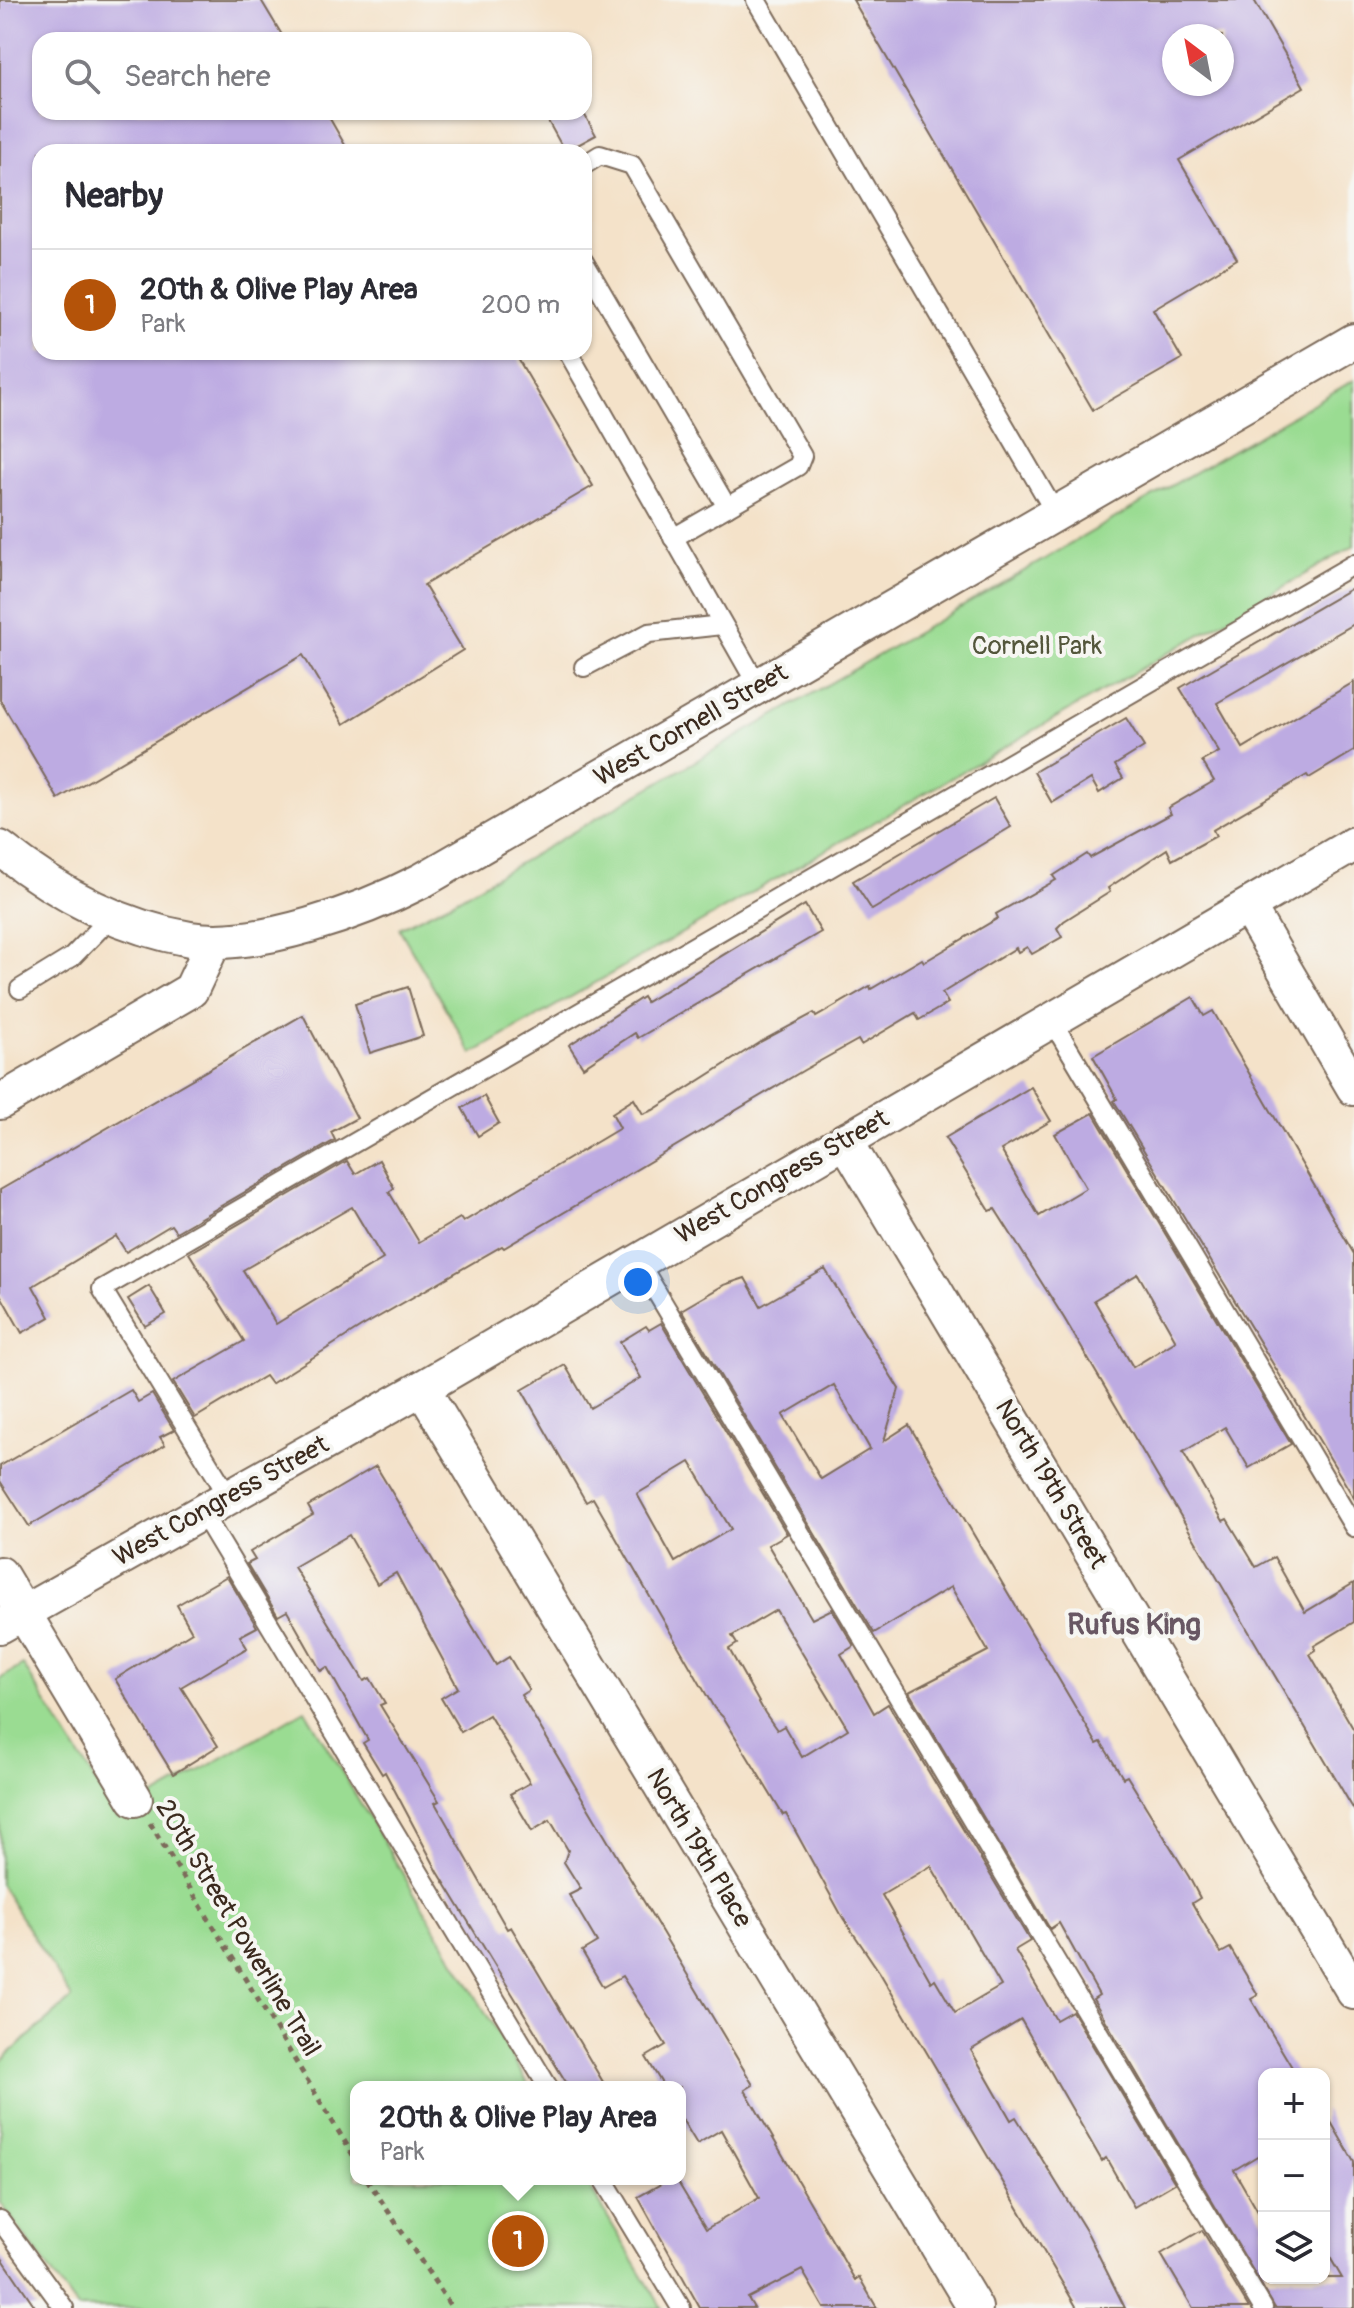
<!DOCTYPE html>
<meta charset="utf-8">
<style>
body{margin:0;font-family:Pangolin,sans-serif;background:#f2f2f3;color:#2b2b33}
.controls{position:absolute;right:24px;bottom:24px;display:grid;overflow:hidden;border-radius:16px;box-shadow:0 2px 6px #0004}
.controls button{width:72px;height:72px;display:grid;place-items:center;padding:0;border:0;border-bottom:2px solid #e1e1e2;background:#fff;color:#2b2b33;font:40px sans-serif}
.compass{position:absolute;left:1162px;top:24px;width:72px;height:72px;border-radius:50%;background:#fff;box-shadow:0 2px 6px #0004;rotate:328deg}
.you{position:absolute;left:638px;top:1282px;width:28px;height:28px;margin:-20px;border:6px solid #fff;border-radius:50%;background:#1a73e8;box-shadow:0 0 0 12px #1a73e833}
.badge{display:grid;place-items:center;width:52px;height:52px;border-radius:50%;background:#b45309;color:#fff;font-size:26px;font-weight:700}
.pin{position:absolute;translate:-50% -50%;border:4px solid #fff;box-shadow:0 2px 8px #0006}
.popup{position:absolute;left:350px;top:2081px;width:336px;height:104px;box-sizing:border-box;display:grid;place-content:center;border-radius:16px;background:#fff;filter:drop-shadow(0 2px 6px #0005);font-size:26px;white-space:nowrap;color:#7c7c81}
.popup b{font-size:30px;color:#2b2b33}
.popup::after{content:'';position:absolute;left:50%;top:100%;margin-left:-16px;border:16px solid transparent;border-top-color:#fff}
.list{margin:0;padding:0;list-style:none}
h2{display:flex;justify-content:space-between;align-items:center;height:104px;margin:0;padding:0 32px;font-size:34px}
h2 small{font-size:26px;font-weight:400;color:#7c7c81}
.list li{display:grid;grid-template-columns:52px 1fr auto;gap:24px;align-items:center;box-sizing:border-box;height:112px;padding:0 32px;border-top:2px solid #e1e1e2}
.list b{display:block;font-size:30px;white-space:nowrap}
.list p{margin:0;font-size:26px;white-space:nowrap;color:#7c7c81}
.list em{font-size:26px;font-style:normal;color:#7c7c81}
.icon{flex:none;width:44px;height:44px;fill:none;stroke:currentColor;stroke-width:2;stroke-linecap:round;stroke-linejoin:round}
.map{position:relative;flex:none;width:1354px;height:2308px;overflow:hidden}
.search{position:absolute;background:#fff;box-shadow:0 2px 6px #0004;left:32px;top:32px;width:560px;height:88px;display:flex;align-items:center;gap:20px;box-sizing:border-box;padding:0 28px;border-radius:24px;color:#7c7c81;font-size:30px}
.panel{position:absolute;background:#fff;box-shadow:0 2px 6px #0004;left:32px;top:144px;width:560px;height:216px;border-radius:24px}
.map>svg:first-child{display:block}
.green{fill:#9adc92;stroke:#6a8358;stroke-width:2}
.building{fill:#bdabe2;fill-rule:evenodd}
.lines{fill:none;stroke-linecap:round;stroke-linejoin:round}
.lane-casing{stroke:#7c6a5a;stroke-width:22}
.street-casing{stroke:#7c6a5a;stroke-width:38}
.path{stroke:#7c6a5a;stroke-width:5;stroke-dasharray:6 6;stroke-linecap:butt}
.lane{stroke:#fff;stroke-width:18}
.street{stroke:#fff;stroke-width:34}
.labels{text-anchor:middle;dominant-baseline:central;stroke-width:8;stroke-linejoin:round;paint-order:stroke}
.park-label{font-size:26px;fill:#53563b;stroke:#f6f6f2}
.street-label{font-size:26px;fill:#3b2a1e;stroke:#f6f6f2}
.quarter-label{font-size:30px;font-weight:bold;fill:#685763;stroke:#f6f6f2}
</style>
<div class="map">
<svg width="1354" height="2308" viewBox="0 0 1354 2308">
<rect width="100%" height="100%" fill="#f6f6f2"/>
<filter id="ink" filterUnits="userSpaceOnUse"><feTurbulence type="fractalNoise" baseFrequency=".0125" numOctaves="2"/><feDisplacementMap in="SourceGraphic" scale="16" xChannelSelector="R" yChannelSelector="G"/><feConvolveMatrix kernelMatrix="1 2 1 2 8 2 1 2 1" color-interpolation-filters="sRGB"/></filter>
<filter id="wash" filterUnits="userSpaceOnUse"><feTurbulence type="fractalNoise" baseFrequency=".006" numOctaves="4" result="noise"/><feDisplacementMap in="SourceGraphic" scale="32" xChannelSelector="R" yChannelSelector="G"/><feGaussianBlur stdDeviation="1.8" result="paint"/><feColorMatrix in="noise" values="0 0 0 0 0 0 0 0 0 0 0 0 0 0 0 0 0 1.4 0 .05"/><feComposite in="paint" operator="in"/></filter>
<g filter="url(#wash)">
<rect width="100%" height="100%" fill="#f4e2c9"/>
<g class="green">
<polygon points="1354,380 1354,546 472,1054 399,928 452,902"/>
<polygon points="23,1665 118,1818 305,1710 530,2087 356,2087 356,2179 585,2179 662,2308 77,2308 0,2202 0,2062 72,1998 0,1884 0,1679"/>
</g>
<g id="blocks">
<g class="building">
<polygon points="0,0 261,0 285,40 40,40 40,112 326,112 349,152 40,152 40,352 514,352 593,486 424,585 463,650 344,724 303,655 58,799 0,700"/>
<path d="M853,0H1254L1304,87L1179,160L1237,259L1153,309L1182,359L1093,410ZM1174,36H1222V84H1174Z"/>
<polygon points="543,112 583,112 596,135 565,152"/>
<path d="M1354,587V624L1217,703L1243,748L1354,682V751L1309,778L1307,775L1213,830L1216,836L1172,860L1167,849L1108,888L1110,892L1064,921L1057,928L1062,937L1032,954L1027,947L1018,952L1016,948L942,993L948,1003L919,1020L915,1013L861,1045L858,1040L804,1070L504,1248L502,1246L361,1327L271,1384L265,1376L195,1418L173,1382L244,1341L189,1253L347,1161L355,1174L379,1160L394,1188L389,1192L419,1242L460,1218L463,1222L620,1128L612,1113L634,1099L643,1114L653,1110L760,1042L814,1013L816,1017L870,986L871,989L922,959L924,962L998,918L996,914L1056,880L1053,876L1087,854L1090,858L1171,814L1168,808L1214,781L1202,761L1219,752L1180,688ZM352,1207L383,1259L276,1324L243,1270Z"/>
<polygon points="1126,718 1144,747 1115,765 1123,778 1099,793 1091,779 1052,803 1034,772"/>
<polygon points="994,798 1011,827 872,910 853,881"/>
<polygon points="805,905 821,932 638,1038 635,1033 583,1067 569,1045 643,997 646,1002"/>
<polygon points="408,987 423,1036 370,1053 355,1004"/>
<polygon points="1193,997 1204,1016 1213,1011 1354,1254 1354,1498 1114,1101 1117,1099 1093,1056"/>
<polygon points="303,1015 357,1118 331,1132 335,1140 176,1232 171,1225 126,1252 116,1236 33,1286 50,1317 22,1333 0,1294 0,1190"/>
<path d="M1031,1087L1051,1121L1001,1150L1039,1216L1086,1188L1055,1134L1093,1113L1291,1444L1249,1468L1225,1427L1183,1452L1223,1521L1227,1519L1256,1567L1274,1557L1305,1612L1354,1583V1622L1314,1646L1316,1650L1310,1654L1354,1730V1810L1064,1318L995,1209L990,1211L945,1138ZM1138,1274L1176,1341L1133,1367L1094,1300Z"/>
<polygon points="484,1096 499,1123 478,1136 462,1108"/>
<path d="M825,1269L899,1389L884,1441L909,1425L1097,1744L1101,1742L1123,1778L1127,1776L1189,1877L1200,1898L1192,1903L1221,1953L1230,1948L1258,1995L1251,1999L1296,2074H1264V2152L1234,2170L1264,2222V2278H1342L1324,2247V2110L1354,2162V2308H1275L1093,1999L1099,1995L1059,1923L1050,1929L909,1692L988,1651L951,1587L874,1633L681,1310L724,1285L745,1278L761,1306ZM834,1385L870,1449L821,1479L783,1415Z"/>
<polygon points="149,1286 166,1314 145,1326 128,1299"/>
<path d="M661,1323L787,1534L768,1545L812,1619L832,1609L854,1646L841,1654L874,1713L888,1704L1030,1941L1015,1950L1056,2020L1072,2011L1175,2183L1134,2207L1106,2158L1102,2161L1021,2020L971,2050L1011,2120L1016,2117L1088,2234L1125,2308H1077L880,1973L843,1918L786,1814L783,1815L724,1718L714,1708L593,1498L586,1502L522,1390L565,1365L590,1408L641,1378L620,1342L646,1326L649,1330ZM690,1462L731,1529L675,1562L637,1494ZM776,1610L848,1729L802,1757L784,1726L777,1730L765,1713L729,1649L737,1644L732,1636ZM931,1866L1001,1986L955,2013L935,1979L931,1982L882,1895Z"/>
<polygon points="131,1390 138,1402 152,1394 174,1430 160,1437 165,1445 29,1526 0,1481 0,1466"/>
<polygon points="376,1466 496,1665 509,1657 529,1690 521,1695 753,2085 745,2090 855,2280 859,2277 877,2308 824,2308 802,2270 748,2298 754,2308 700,2308 638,2197 670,2179 676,2179 706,2229 759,2198 721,2130 697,2144 680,2116 680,2087 664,2087 646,2057 666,2045 622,1976 603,1987 582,1951 597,1942 569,1895 581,1889 564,1862 568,1850 550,1820 532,1831 510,1794 530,1783 489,1715 461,1732 441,1698 458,1688 396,1573 377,1584 349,1535 294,1567 364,1681 370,1678 385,1703 380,1705 439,1801 435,1803 507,1929 511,1927 606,2087 569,2087 438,1872 385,1772 382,1774 363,1743 368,1740 327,1667 321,1671 287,1611 278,1616 247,1564 255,1560 250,1552 313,1515 308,1506"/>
<polygon points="227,1576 257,1627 240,1636 247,1648 181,1687 218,1746 173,1774 115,1679 192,1632 177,1605"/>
<polygon points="1202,2230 1249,2308 1193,2308 1161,2254"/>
<polygon points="0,2255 36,2308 0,2308"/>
</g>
</g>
</g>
<g filter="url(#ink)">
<use href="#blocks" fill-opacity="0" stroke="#7c6a5a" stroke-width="2"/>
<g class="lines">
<g class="lane-casing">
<g id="lane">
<polyline points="756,0 1056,514"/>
<polyline points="584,165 600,155 632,165 802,456 798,466 673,538"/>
<polyline points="584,262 727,507"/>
<polyline points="568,352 758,686"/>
<polyline points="584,667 649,633 722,625"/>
<polyline points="20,989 72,957 112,916"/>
<polyline points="1052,1021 1354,1527"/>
<polyline points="638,1261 1263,2308"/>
<polyline points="229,1497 102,1289 1354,564"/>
<polyline points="202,1512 548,2087"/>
<polyline points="603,2179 681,2308"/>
<polyline points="0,2220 64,2308"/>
</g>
</g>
<g class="street-casing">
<g id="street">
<path d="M0,848C55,892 119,927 190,939C257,950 363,911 423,880L1354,341"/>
<polyline points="1248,907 1354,1088"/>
<polyline points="0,1102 191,990 214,941"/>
<polyline points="845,1140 1354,1992"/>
<polyline points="422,1388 975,2308"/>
<polyline points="0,1574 135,1799"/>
<polyline points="0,1626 422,1388 1354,844"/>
</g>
</g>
<g class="path">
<polyline points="150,1823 356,2160"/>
<polyline points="367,2179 452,2308"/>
</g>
<use href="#lane" class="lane"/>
<use href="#street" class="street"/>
</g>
</g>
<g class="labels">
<g class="park-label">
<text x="1037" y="646">Cornell Park</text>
</g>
<g class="street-label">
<text transform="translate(691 725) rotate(-30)">West Cornell Street</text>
<text transform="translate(782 1177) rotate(-30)">West Congress Street</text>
<text transform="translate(1051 1484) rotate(59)">North 19th Street</text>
<text transform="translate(221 1501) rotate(-29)">West Congress Street</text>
<text transform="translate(699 1848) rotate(59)">North 19th Place</text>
<text transform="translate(238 1928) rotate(59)">20th Street Powerline Trail</text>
</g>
<g class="quarter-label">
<text x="1134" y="1624">Rufus King</text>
</g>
</g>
</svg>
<div class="controls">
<button>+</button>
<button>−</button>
<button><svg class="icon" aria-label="layers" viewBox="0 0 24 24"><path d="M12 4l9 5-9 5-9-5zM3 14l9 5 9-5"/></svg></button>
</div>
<svg class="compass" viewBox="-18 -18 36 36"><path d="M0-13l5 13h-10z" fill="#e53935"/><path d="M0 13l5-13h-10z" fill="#7c7c81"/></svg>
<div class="you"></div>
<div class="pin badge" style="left:518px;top:2241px">1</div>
<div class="popup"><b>20th &amp; Olive Play Area</b>Park</div>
<div class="search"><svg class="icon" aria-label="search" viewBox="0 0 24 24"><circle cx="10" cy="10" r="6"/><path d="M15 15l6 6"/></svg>Search here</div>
<section class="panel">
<h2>Nearby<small></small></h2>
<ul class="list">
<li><span class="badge">1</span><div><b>20th &amp; Olive Play Area</b><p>Park</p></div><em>200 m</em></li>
</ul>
</section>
</div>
